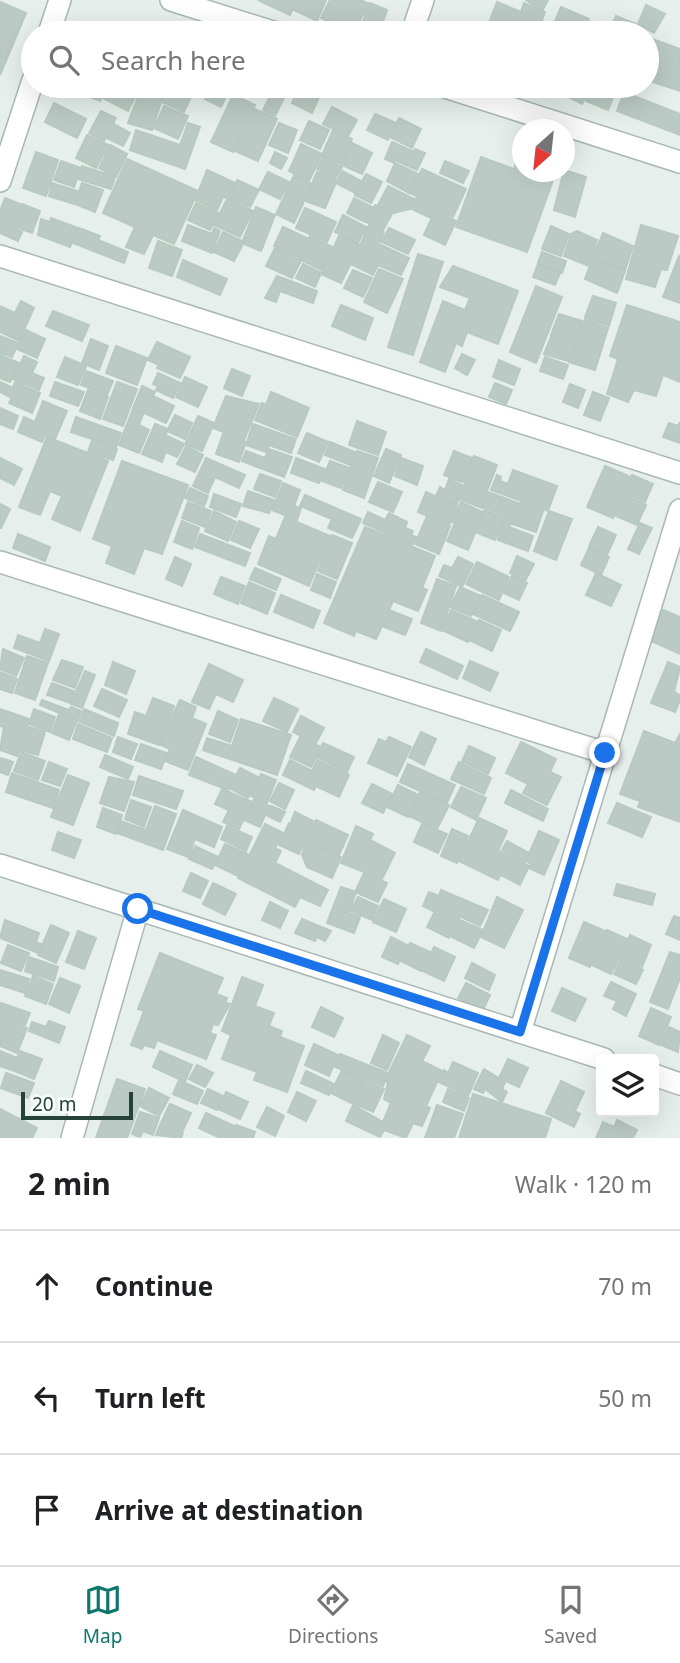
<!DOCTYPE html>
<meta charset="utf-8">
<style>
body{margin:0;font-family:"Noto Sans",sans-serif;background:#f6f6f6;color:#202124}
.controls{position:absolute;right:21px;bottom:21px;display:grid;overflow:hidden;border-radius:7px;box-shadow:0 7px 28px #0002}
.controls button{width:63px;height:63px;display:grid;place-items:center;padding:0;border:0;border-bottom:2px solid #e0e0e0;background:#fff;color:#202124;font:35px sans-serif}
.compass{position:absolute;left:512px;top:119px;width:63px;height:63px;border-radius:50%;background:#fff;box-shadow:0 7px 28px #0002;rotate:207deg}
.scale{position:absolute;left:21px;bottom:18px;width:112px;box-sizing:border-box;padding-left:7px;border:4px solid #24423a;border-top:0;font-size:19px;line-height:24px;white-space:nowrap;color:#24423a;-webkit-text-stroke:5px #f7fbf9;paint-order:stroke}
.stop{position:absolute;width:21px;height:21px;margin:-16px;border:5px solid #1a73e8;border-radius:50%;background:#fff}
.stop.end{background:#1a73e8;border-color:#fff;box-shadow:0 2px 7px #0008}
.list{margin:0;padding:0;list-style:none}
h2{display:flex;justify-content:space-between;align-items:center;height:91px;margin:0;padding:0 28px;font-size:30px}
h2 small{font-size:23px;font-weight:400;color:#757577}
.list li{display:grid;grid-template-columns:46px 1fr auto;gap:21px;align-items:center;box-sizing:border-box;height:112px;padding:0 28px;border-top:2px solid #e0e0e0}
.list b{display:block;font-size:26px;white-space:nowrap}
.list em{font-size:23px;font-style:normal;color:#757577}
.icon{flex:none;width:38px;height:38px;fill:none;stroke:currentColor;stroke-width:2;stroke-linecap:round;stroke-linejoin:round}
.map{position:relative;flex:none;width:680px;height:1138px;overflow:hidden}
.search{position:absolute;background:#fff;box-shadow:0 7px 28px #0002;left:21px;right:21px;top:21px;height:77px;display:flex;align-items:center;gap:18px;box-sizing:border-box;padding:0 24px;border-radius:38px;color:#757577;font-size:26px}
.sheet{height:427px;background:#fff}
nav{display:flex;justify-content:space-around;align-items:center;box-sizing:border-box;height:98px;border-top:2px solid #e0e0e0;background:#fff;font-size:19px;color:#757577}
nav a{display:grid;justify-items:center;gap:4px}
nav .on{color:#0f766e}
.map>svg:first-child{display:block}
.building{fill:#bbcac4;stroke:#b8c9c2;stroke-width:2}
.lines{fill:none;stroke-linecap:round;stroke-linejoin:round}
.street-casing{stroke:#a8b8b2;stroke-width:24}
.street{stroke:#fff;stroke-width:21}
.route{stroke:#1a73e8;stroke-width:9}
</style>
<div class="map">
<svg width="680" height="1138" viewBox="0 0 680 1138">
<rect width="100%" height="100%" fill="#e6efeb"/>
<g class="building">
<polygon points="258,0 297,0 290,15"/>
<polygon points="299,0 326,0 317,21 294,10"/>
<polygon points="330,0 361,0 369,4 353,33 321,18"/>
<polygon points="526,0 548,0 542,11"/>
<polygon points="0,2 26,13 0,75"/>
<polygon points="497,2 521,12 524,3 545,12 537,33 485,33"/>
<polygon points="370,3 387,10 379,33 359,32"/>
<polygon points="646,5 665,14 654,33 638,24"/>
<polygon points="561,7 589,19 583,33 564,33 552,28"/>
<polygon points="616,16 636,24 632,33 611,27"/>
<polygon points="590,23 611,30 609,33 586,33"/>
<polygon points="647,37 680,49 680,91 647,80"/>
<polygon points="83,86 107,86 100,101 80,93"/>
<polygon points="109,86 136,95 128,111 103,98"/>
<polygon points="142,86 165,90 152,130 128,123"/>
<polygon points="165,86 197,86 191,98"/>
<polygon points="212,86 231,86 221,107 205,99"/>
<polygon points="300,86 320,95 312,113 292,103"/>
<polygon points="568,86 590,88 582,104 563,94"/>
<polygon points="592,86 616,90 608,110 586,101"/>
<polygon points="168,90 190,99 184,112 162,102"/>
<polygon points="272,92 284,98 275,116 263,110"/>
<polygon points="624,92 680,114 680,135 617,111"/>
<polygon points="233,95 255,105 233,152 211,142"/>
<polygon points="54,103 86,119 77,138 45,122"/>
<polygon points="164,106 188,116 178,139 154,128"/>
<polygon points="332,107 357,120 348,136 323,124"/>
<polygon points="255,109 277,119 258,161 235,151"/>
<polygon points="101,111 116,118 104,141 89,133"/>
<polygon points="375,114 396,123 388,140 367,130"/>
<polygon points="399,118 421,129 412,148 390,137"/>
<polygon points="309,121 329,130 320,149 300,140"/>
<polygon points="188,123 200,127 185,169 130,150 136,130 180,145"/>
<polygon points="279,123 297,130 288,153 269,145"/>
<polygon points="114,124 130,133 123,146 107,138"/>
<polygon points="333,130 352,139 341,164 322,155"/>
<polygon points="87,135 108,145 96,168 76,158"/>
<polygon points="392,142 414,152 415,149 425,153 417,170 395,160 394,163 385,159"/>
<polygon points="352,143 372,153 362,174 342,165"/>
<polygon points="301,144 322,154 309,181 289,171"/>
<polygon points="522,144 522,172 556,172 527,252 456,227 481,157 514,169"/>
<polygon points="110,145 127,154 116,177 99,168"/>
<polygon points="36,152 58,160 46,196 23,188"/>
<polygon points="275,152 287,158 281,169 270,163"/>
<polygon points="323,157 342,167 335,179 317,169"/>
<polygon points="127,159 198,191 174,244 153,235 144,254 126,247 135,227 103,213"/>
<polygon points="61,161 81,168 74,187 54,180"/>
<polygon points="445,161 469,171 463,183 440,173"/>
<polygon points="395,163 418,174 409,193 387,181"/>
<polygon points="82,166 115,177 111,189 78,179"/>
<polygon points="422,169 466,189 453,217 434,209 431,218 412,209 417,196 410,193"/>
<polygon points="207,170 235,183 227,198 223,197 217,210 195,200"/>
<polygon points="564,170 586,177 575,217 554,210"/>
<polygon points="342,171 361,181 355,193 336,183"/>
<polygon points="268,172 289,182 280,199 259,189"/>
<polygon points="317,172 337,180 325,208 305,201"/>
<polygon points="366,174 382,182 371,203 355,195"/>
<polygon points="294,175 312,184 303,202 285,194"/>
<polygon points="237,180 259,190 250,207 229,198"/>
<polygon points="52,183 77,191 74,204 49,196"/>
<polygon points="82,183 103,190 95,212 75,204"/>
<polygon points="388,186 414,199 410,209 394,213 378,205"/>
<polygon points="285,195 303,204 294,223 276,214"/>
<polygon points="5,198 20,204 11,227 22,232 18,241 0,233 0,211"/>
<polygon points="354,198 372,207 365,222 347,213"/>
<polygon points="227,199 253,211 240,237 214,225"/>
<polygon points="196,203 219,213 210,230 188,220"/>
<polygon points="22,204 40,211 32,233 13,226"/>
<polygon points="375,205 392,214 383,230 366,222"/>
<polygon points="256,207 275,215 261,251 242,243"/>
<polygon points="305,208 336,222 327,242 296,228"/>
<polygon points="435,211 456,221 445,245 424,235"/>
<polygon points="343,215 366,227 358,243 335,232"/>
<polygon points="51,218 78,228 70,247 38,235 41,219 50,222"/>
<polygon points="188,225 212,234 214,228 220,231 212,253 182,241"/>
<polygon points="369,225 384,232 380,242 364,235"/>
<polygon points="641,225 678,236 667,270 661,269 655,287 626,279"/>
<polygon points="551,226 569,234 561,256 542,249"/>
<polygon points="283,227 307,238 298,257 274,246"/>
<polygon points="79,228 100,236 98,240 128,252 124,263 73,243"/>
<polygon points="389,228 415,240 408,254 382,242"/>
<polygon points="577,231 597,240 589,266 564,256 571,234"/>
<polygon points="223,232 244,242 234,261 214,252"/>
<polygon points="603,233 633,246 625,270 593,257"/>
<polygon points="310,236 332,247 321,270 299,259"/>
<polygon points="339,236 360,245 341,283 321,274"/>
<polygon points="364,237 409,258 401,275 378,265 373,275 351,264"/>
<polygon points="158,241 182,250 172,276 149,268"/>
<polygon points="275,248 301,261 292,278 266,266"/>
<polygon points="542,252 566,261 562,273 538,263"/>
<polygon points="418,254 443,262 413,355 388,347"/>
<polygon points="679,256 680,257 680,303 663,297"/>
<polygon points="593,258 625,271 617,293 585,279"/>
<polygon points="183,260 227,279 220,295 177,277"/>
<polygon points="303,264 321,273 315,287 296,278"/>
<polygon points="538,264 560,273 555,285 533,277"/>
<polygon points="453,266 518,291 498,344 467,332 462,346 456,343 445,372 420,362 443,301 465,310 470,298 440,287"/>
<polygon points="379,269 403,279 387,313 364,302"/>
<polygon points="353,270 372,278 363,297 344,288"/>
<polygon points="277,276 317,291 313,303 280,291 276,302 265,298"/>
<polygon points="536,286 562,297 536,363 510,352"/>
<polygon points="593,296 616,303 609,326 585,317"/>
<polygon points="21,301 34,308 19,341 0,332 0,306 15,313"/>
<polygon points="341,305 373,318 365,340 332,326"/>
<polygon points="627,305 680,322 680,382 663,375 656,396 634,390 628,402 607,394 618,359 610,356"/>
<polygon points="53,311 89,325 82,341 46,326"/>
<polygon points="559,314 582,321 575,342 551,335"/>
<polygon points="585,319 608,328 595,370 569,362"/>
<polygon points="26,330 45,339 37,358 17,349"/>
<polygon points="0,336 18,343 12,357 0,353"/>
<polygon points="551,337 575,344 568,361 544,354"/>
<polygon points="91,339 108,346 99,370 82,363"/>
<polygon points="157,342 190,357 180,378 157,368 159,365 148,360"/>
<polygon points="116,346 147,358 137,385 106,373"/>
<polygon points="462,354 475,360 467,375 455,368"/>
<polygon points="0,355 19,363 10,382 0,378"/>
<polygon points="24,356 37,362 32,373 44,378 39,390 13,379"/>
<polygon points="65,357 86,366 78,385 57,377"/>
<polygon points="545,357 568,365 563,379 540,371"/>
<polygon points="499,360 520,369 514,385 493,377"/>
<polygon points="232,369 250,376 242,396 224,388"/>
<polygon points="86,371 113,381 107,395 81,385"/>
<polygon points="158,373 180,383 173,398 156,390 158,386 153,384"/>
<polygon points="185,377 207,387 198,407 176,397"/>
<polygon points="0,382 13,388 15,382 40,393 32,413 9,403 12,398 0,392"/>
<polygon points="55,382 84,392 78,406 50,396"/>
<polygon points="117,382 137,389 123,426 103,419"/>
<polygon points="495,383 512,390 506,404 489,397"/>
<polygon points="570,384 585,390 578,408 563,402"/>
<polygon points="142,386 155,392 153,396 174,406 166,423 133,408"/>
<polygon points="88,390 108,397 100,419 80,411"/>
<polygon points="271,392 309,408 297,437 255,420 262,403 266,405"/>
<polygon points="593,392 609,398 600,421 584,415"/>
<polygon points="226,396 259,404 244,440 213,428"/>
<polygon points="43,401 67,411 55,439 45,435 42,442 18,432 24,417 35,422"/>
<polygon points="0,408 18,416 13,429 0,424"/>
<polygon points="133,409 143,414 139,425 149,430 139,453 119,445"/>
<polygon points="175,415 192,423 185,439 167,431"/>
<polygon points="198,416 214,423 202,451 185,444"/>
<polygon points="76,417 121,433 116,447 71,432"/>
<polygon points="357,421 386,432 378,455 349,445"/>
<polygon points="680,422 680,443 663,437 669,423 678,426"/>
<polygon points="155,424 168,429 159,451 165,453 162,462 142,454"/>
<polygon points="253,424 296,439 291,453 269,445 266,452 246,445"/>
<polygon points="307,433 328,442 319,462 298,453"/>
<polygon points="223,434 246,442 239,462 216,454"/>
<polygon points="167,436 184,444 177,457 161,450"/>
<polygon points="47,437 108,461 80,531 52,519 62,496 50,491 40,515 19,507"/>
<polygon points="92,440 117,449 113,460 88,452"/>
<polygon points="330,442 355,452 350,465 325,455"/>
<polygon points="186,446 203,455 195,472 177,464"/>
<polygon points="269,449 292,457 284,477 242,461 246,451 265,458"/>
<polygon points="386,449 401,455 389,483 374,476"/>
<polygon points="357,451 378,458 364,498 343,490"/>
<polygon points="454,451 472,458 462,482 444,475"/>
<polygon points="474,456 497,465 487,491 464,482"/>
<polygon points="0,458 22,469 14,485 0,478"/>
<polygon points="206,458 245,475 239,488 215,477 208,493 193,486"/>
<polygon points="296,458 325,469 319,483 291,473"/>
<polygon points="401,458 423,466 417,485 395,476"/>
<polygon points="122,461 188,485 162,554 144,548 134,574 106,563 112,546 93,539"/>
<polygon points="330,461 350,468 341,488 322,481"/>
<polygon points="605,466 631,477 613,518 587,507"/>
<polygon points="513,470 557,486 548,511 491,490 497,475 501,477 500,481 508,484"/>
<polygon points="260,474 281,481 275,497 254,489"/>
<polygon points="632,475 653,484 645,502 625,493"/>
<polygon points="449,479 464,486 457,504 436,496 440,487 445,490"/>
<polygon points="378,482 402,492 393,512 369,502"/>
<polygon points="283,483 300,490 294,506 301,508 297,520 272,510"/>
<polygon points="465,484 487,493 482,508 459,499"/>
<polygon points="190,488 208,496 204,506 185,498"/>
<polygon points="248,491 274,500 269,513 243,506"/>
<polygon points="426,492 457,506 449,525 418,512"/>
<polygon points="488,492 518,503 513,519 483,507"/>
<polygon points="214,494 241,504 236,517 210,507"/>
<polygon points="305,495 361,519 352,538 328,528 332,519 300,506"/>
<polygon points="625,495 646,505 637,525 616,516"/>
<polygon points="188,502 211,511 205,527 182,518"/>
<polygon points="461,502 482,512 474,531 452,522"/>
<polygon points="520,503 543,511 536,532 512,524"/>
<polygon points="0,504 10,509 1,528 0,528"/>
<polygon points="484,510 505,518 495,540 475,532"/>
<polygon points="214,511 236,522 228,541 205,531"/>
<polygon points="549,511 572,519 556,560 534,551"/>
<polygon points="368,512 385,520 389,513 407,522 405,528 413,531 411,535 416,537 412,545 363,523"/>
<polygon points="427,516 450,526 439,554 415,544"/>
<polygon points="285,517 330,536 309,586 258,564 269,536 276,539"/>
<polygon points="506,517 513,519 509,527 533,536 528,551 498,540"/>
<polygon points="182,521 199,528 192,549 174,542"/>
<polygon points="239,521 259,529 250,548 231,540"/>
<polygon points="640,523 652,528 639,554 628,549"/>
<polygon points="454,525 475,533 468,550 447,541"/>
<polygon points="365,527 435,556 422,588 427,590 418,611 393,601 389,610 412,619 405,635 382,626 376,639 356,631 354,636 324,623"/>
<polygon points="598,527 616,535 607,555 589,546"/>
<polygon points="18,534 50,547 45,561 13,548"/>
<polygon points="200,534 250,553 245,566 195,547"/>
<polygon points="332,535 352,543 337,579 318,571"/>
<polygon points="589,548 609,557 601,575 581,565"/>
<polygon points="517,556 534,564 525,581 510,573"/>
<polygon points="175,557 191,564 182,586 166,579"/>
<polygon points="458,557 473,564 462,587 439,576 444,565 452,568"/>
<polygon points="477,562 509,577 499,600 466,584"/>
<polygon points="255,568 281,579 276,590 250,579"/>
<polygon points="596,573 621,585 611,606 586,595"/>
<polygon points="317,574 336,582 330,598 311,590"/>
<polygon points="512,576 527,583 519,600 504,593"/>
<polygon points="221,577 245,586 238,604 214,594"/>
<polygon points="437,579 456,586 441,631 421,623"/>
<polygon points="249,582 275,593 267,614 241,603"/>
<polygon points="460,587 481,596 471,616 450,607"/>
<polygon points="281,595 320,611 313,628 274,612"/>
<polygon points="482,595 519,612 510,631 473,614"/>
<polygon points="451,610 478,622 468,642 442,630"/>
<polygon points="663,610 680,617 680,654 649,640"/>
<polygon points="479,620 501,630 492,651 469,640"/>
<polygon points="45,629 59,634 49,661 14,648 18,635 40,643"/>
<polygon points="3,649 24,658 16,676 0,669"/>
<polygon points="426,649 463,666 457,679 420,662"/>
<polygon points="27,656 48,663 35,700 15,693"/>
<polygon points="62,660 83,667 75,688 53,680"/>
<polygon points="470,661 498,673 490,691 463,678"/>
<polygon points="113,662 135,671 126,694 105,685"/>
<polygon points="668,662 680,667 674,692 680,695 680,700 675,712 651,703"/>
<polygon points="209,664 243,680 233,702 216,694 209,709 192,702"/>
<polygon points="85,671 95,675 82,708 71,704"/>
<polygon points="0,672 17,679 12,693 0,689"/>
<polygon points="52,683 74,691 70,703 47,695"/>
<polygon points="102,689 127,700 119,717 94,706"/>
<polygon points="153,698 174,706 159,745 128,734 135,712 146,716"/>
<polygon points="274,698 298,709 287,732 263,721"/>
<polygon points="42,700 69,710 71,707 81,711 78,721 40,705"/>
<polygon points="180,700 196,707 192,718 206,724 188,770 165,761 170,749 159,744"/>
<polygon points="0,709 29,719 25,734 0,726"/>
<polygon points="34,709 55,717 50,732 29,724"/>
<polygon points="84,709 118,723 114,736 80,722"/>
<polygon points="218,711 238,720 230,742 209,734"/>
<polygon points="59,714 77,720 69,740 52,733"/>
<polygon points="301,716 324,728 316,743 293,732"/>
<polygon points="241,719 291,735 277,775 203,750 207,738 232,746"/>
<polygon points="78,724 112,738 107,752 73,739"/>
<polygon points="4,727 25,736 17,756 0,750"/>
<polygon points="29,727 45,732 38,755 21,750"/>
<polygon points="644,731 675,743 680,734 680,822 638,807 640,801 620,794"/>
<polygon points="421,732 436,739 424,765 409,757"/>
<polygon points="118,737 137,744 131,759 113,752"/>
<polygon points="300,737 321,747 311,767 290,757"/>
<polygon points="389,737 411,747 397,776 368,763 379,739 386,742"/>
<polygon points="521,742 556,759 550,772 561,777 547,805 523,793 528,784 506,773"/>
<polygon points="323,743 354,757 347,772 316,757"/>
<polygon points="141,744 167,753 161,769 135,760"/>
<polygon points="469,746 495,758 488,774 462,761"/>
<polygon points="21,752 45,761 38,780 14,771"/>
<polygon points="105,755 133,767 128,779 100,767"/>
<polygon points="196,757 234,774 228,790 189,775"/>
<polygon points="0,758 13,762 8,775 0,772"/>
<polygon points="290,760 312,771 317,760 349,775 339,797 316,786 314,790 283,775"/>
<polygon points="49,762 67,769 60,786 42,780"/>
<polygon points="459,762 491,778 484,794 451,779"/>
<polygon points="408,764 455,785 447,803 400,782"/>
<polygon points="240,768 258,777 248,798 229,788"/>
<polygon points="12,773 59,790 53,808 6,792"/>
<polygon points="261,774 276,780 267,803 251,796"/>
<polygon points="68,775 89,783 73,825 51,817"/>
<polygon points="139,776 183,791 176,809 133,795"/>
<polygon points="109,777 134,782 124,811 100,803"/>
<polygon points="279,783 294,790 285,809 270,801"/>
<polygon points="372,784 392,794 383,813 362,803"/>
<polygon points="398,785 418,795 408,817 387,807"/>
<polygon points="461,787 486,798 476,820 451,807"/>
<polygon points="222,789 252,802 239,829 223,822 229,810 215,804"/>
<polygon points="511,790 548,809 543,821 505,803"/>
<polygon points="420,792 449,805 437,829 409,816"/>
<polygon points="254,799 269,806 260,827 244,820"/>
<polygon points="131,800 151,807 144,827 125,819"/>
<polygon points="617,803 651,817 642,837 608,823"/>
<polygon points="155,806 176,814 163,850 117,833 121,821 146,830"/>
<polygon points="271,806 285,812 280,822 266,815"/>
<polygon points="103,808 122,815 116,834 97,827"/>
<polygon points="183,810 222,827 214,847 195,839 188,857 167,849"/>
<polygon points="295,812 313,821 309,830 291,822"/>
<polygon points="479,818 507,831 498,851 509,856 498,880 459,861"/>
<polygon points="316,820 348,835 339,855 306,840"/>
<polygon points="289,823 309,832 299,854 279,845"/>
<polygon points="265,824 283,833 275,848 281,851 275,863 328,890 320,906 300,897 295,907 238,878"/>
<polygon points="422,824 447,834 438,853 414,842"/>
<polygon points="227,826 252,837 246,851 221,839"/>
<polygon points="356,826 373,834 370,840 395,853 382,879 341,863"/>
<polygon points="452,829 468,836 457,863 441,856"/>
<polygon points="539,831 559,840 544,875 529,868 531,864 526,861"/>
<polygon points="58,832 81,840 74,858 52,850"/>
<polygon points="507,841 529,853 524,862 502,850"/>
<polygon points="306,842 341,857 332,878 307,867 302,855"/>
<polygon points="225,844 248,854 238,876 215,865"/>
<polygon points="195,846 218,857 212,869 189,859"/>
<polygon points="511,857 529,866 520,885 501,875"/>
<polygon points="191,873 208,881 200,898 183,891"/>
<polygon points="364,873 387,883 378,902 355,892"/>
<polygon points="213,883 236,894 225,915 203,904"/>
<polygon points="617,884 655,894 652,905 614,895"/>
<polygon points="341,887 356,892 349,913 360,917 354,933 327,923"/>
<polygon points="441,890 488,910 480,926 436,905 433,911 423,906 429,892 439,896"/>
<polygon points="358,897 378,906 372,920 351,911"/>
<polygon points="497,897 523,910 504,948 481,937"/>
<polygon points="384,899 406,909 396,932 373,922"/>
<polygon points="270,902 288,911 280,928 262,920"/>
<polygon points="437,907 459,918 449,938 427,927"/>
<polygon points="674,916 680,918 680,940 666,934"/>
<polygon points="302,919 331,931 325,941 317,937 315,941 295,933"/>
<polygon points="5,920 39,933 36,942 41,944 38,953 0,938"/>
<polygon points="460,920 483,930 474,948 452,937"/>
<polygon points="584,922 605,931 590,967 569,958"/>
<polygon points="51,925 69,933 56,963 38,955"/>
<polygon points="607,930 627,939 621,950 602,942"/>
<polygon points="78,931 96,938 84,969 66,962"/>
<polygon points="630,935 651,945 642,967 620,957"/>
<polygon points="391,937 407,945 398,964 382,957"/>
<polygon points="410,943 430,952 421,971 401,961"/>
<polygon points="602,943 622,953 611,974 592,965"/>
<polygon points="8,945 29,953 21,971 1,963"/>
<polygon points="434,947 455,957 444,981 423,971"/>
<polygon points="670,952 680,955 680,978 668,1009 650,1002"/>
<polygon points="160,953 223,978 216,994 227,998 225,1002 230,1004 218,1025 213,1024 210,1033 216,1035 206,1059 157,1040 154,1048 144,1045 142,1049 131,1045 144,1011 138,1009"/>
<polygon points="29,957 58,967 54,981 25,971"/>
<polygon points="621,959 643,970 636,984 614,974"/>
<polygon points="472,963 495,975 489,990 465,978"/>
<polygon points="0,970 29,979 25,993 0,985"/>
<polygon points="33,976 53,984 46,1004 25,996"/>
<polygon points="242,977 263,985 255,1006 274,1013 269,1026 282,1031 280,1037 304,1046 287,1092 254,1080 257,1072 222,1059 231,1035 222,1031"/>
<polygon points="60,978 80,986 69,1013 49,1004"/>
<polygon points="611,982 636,994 626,1016 613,1009 617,1001 604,996"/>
<polygon points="466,983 490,995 483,1010 458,998"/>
<polygon points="562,988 586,999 575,1021 552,1011"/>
<polygon points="1,1003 30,1013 25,1025 0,1016"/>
<polygon points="321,1007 343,1018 334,1037 312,1027"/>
<polygon points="651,1008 671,1017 659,1045 639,1036"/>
<polygon points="1,1018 27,1028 17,1053 0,1046"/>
<polygon points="49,1021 65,1027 59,1043 29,1031 32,1022 46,1027"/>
<polygon points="669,1027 680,1032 678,1052 661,1045"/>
<polygon points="383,1035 399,1043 387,1070 371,1063"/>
<polygon points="407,1035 430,1046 422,1061 442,1071 426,1106 430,1108 422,1126 413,1123 406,1138 384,1130 380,1137 346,1121 353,1105 383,1122 391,1103 384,1099 388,1083 385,1081"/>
<polygon points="314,1044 338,1055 329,1076 305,1065"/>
<polygon points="0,1051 15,1057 11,1070 0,1066"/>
<polygon points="20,1051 42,1059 34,1079 12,1070"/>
<polygon points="160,1051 192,1065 185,1082 153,1067"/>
<polygon points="340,1054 388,1073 383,1086 335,1067"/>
<polygon points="508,1059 528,1068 519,1087 499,1078"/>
<polygon points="453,1062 478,1073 468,1096 439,1082 444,1070 448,1073"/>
<polygon points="197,1065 213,1073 205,1087 189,1079"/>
<polygon points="484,1069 505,1082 502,1089 507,1092 502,1102 485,1089 483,1093 474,1089"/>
<polygon points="342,1070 362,1080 351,1103 331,1093"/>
<polygon points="306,1071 334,1084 329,1095 301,1083"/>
<polygon points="6,1073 34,1083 28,1098 1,1088"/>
<polygon points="117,1079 145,1089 127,1138 96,1138"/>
<polygon points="179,1080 203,1091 197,1104 173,1094"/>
<polygon points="363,1080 384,1089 373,1112 353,1103"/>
<polygon points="561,1081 584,1092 575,1111 580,1114 574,1127 546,1113"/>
<polygon points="149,1088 169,1098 159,1116 140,1106"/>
<polygon points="208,1089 223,1096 217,1110 201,1103"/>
<polygon points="448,1089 469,1098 464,1111 443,1102"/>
<polygon points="226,1092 248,1102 240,1119 218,1109"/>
<polygon points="297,1092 316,1101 306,1121 288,1112"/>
<polygon points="473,1094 551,1119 545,1138 459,1138"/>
<polygon points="170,1104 191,1113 182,1132 161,1123"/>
<polygon points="437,1105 463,1114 454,1138 425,1138"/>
<polygon points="267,1107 284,1116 275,1136 257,1127"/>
<polygon points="0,1109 37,1128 32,1138 0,1137"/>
<polygon points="140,1112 159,1118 153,1135 143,1131 140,1137 132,1134"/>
<polygon points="206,1113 234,1126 229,1138 220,1138 199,1128"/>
<polygon points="617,1120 637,1130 633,1138 596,1138 603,1122 614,1127"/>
<polygon points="160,1125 183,1133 181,1138 156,1135"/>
<polygon points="236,1125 255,1132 253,1138 231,1138"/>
</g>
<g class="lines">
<g class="street-casing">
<g id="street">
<polyline points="171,0 276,33"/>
<polyline points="49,33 60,0"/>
<polyline points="412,33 423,0"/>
<polyline points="442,86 680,162"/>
<polyline points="0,181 33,80"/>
<polyline points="0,256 680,473"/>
<polyline points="0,562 605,753"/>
<polyline points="0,865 604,1059"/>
<polyline points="520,1032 680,510"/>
<polyline points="654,1075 680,1084"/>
<polyline points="72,1138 138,909"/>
</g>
</g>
<use href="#street" class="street"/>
</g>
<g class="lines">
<polyline class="route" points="138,909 520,1032 605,753"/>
</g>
</svg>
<div class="controls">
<button><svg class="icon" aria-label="layers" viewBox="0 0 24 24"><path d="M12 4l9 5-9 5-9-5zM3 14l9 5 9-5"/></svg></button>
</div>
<svg class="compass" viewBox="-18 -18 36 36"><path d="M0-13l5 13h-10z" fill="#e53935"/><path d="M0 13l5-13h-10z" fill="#757577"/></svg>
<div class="scale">20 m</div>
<div class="stop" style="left:138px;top:909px"></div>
<div class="stop end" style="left:605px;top:753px"></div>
<div class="search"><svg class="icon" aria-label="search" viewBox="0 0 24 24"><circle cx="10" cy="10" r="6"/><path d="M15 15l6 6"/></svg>Search here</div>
</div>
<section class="sheet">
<h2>2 min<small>Walk · 120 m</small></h2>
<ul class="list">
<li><svg class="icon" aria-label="ahead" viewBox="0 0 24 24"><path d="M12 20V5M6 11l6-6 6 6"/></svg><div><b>Continue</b></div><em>70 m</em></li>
<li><svg class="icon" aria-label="left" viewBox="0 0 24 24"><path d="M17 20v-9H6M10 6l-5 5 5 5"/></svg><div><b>Turn left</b></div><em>50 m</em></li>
<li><svg class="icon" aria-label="arrive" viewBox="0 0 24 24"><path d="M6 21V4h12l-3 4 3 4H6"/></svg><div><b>Arrive at destination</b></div></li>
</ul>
</section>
<nav>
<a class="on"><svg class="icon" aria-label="map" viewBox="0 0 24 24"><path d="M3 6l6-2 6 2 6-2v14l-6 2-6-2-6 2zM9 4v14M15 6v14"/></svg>Map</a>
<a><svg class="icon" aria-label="directions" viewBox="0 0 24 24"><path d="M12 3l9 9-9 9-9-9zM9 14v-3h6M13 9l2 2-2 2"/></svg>Directions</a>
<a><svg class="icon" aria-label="saved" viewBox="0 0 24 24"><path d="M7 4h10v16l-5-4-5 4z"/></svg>Saved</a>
</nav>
